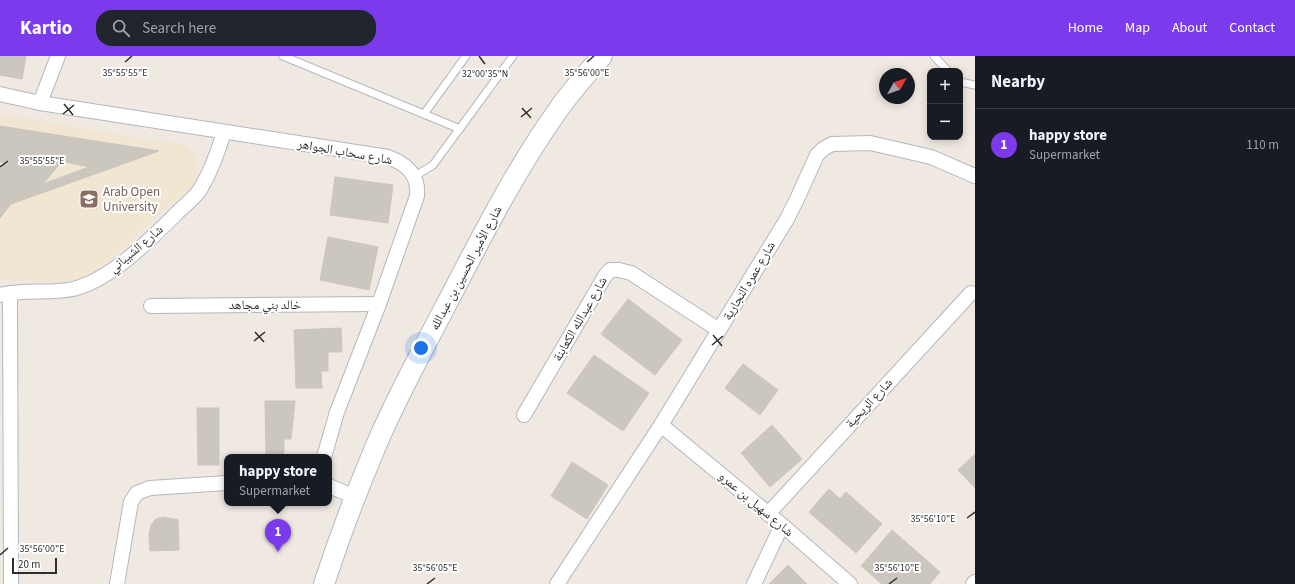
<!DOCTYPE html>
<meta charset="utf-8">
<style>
body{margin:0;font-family:"Source Sans 3","Noto Naskh Arabic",sans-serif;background:#20242c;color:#f1f3f6}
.controls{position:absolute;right:12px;top:12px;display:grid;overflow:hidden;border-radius:8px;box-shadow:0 2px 10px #0003}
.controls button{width:36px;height:36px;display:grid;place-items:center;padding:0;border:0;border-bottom:1px solid #363941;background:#171b24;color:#f1f3f6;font:20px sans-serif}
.compass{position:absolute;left:879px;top:12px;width:36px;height:36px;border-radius:50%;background:#171b24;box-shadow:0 2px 10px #0003;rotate:50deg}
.scale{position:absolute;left:12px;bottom:10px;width:45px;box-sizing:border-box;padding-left:4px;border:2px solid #2e2e2e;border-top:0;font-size:11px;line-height:14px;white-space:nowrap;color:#2e2e2e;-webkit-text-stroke:3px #fff;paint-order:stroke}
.you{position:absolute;left:421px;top:292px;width:14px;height:14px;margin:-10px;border:3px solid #fff;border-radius:50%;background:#1a73e8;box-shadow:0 0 0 6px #1a73e833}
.badge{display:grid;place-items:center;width:26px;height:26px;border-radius:50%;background:#7c3aed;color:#fff;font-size:13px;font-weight:700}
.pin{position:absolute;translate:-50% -33px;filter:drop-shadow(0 1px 2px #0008)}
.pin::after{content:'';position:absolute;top:21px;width:14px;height:12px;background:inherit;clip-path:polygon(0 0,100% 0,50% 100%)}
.popup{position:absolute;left:224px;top:398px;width:108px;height:52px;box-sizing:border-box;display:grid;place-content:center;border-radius:8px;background:#171b24;filter:drop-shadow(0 1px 3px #0005);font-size:13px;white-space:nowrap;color:#9ea1a6}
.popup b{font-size:15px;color:#f1f3f6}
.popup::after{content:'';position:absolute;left:50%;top:100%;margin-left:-8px;border:8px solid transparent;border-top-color:#171b24}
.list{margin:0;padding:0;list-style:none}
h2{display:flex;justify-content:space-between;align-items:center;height:52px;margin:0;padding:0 16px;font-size:17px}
h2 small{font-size:13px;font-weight:400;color:#9ea1a6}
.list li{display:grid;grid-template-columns:26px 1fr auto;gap:12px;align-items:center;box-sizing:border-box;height:72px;padding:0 16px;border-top:1px solid #363941}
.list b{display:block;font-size:15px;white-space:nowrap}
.list p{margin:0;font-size:13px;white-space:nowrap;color:#9ea1a6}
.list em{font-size:13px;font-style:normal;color:#9ea1a6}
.icon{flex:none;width:22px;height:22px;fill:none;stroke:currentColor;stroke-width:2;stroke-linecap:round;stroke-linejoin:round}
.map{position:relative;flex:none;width:975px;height:528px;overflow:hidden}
header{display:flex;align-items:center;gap:24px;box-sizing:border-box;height:56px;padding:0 20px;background:#7c3aed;color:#fff}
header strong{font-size:19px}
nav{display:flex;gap:22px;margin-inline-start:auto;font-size:14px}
.search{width:280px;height:36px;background:#20242c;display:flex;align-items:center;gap:10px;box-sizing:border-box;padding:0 14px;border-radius:16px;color:#9ea1a6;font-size:15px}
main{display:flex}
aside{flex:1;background:#171b24}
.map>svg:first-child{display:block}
.education{fill:#f0e6d1}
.building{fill:#cbc7bf;stroke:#cbc5ba;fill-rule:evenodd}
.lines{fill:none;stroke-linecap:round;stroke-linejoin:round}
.lane-casing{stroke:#b4b7c1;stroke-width:9}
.street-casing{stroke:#b4b7c1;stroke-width:16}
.secondary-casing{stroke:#b4b7c1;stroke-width:22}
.lane{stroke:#fff;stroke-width:7}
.street{stroke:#fff;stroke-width:14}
.secondary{stroke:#fff;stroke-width:20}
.ticks{fill:none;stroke:#2e2e2e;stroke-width:1.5}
.labels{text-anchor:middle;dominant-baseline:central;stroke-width:4;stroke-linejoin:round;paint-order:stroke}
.street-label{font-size:13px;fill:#2e2e2e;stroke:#fff}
.education-label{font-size:13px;fill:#785e54;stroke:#fff;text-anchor:start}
.ticks-label{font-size:10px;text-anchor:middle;fill:#2e2e2e;stroke:#fff;stroke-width:4;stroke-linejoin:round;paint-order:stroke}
</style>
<header>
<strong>Kartio</strong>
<div class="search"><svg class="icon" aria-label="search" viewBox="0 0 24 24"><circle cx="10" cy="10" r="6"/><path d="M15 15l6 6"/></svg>Search here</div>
<nav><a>Home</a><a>Map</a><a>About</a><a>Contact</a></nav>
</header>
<main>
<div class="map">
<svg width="975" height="528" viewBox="0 0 975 528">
<rect width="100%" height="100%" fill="#efe9e1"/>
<polygon class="education" points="0,57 153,85 176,86 186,89 194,97 198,105 199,116 193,131 164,154 111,203 91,219 66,226 0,224"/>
<g class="building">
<polygon points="0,0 26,0 22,23 0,19"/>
<path d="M0,70L159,95L11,148L0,162V114L5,107L0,106ZM62,105L89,111L43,128Z"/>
<polygon points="335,121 393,129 388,167 330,159"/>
<polygon points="328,181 378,191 369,234 320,224"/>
<polygon points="628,243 682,284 655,319 601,278"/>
<polygon points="341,272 342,296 328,296 328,315 321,315 322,332 296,332 294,274"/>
<polygon points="594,299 649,337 623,375 567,337"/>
<polygon points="743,308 778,334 760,359 725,332"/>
<polygon points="265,345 295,345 291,383 284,383 284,394 282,401 268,401 266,399"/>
<polygon points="197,352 219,352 219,409 198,409"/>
<polygon points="772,369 802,403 770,431 741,397"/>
<polygon points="975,398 975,432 958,414"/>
<polygon points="572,406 608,429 587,463 551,440"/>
<polygon points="829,433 840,443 846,436 882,468 856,497 809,456"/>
<polygon points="163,461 178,464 179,494 150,495 149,478 151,469 156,463"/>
<polygon points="892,474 940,516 930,528 882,528 861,510"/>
<polygon points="788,509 807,528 769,528"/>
</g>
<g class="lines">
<g class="lane-casing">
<g id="lane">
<polyline points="283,0 460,73"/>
<polyline points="934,0 948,15"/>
<polyline points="960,26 975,29"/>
<polyline points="424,58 466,0"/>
<polyline points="415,120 433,109 513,0"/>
</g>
</g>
<g class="street-casing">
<g id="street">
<path d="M0,38L40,47L388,101C407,108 419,119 417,140L379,248L337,356L324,401"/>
<polyline points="40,47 58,0"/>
<polyline points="10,237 11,528"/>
<path d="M0,239C23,233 49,238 73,233C111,224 152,182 180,154C186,148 196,141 201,132C211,115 218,96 224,76"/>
<polyline points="151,250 379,248"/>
<polyline points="524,359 605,220 610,214 619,214 631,217 719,274"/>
<polyline points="661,369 782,469 850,528"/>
<polyline points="329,430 355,441"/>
<polyline points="768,458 971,237"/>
<polyline points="117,528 131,446 137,437 150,432 227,427"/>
<polyline points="557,528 661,369 787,163 797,143 817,99 823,93 832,88 870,87 931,101 975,120"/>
<polyline points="754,528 782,469"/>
<polyline points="973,528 975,526"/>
</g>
</g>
<g class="secondary-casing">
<path id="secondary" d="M324,528C339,482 356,437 375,392C395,344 421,297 445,251C480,184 514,116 558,54C571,35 587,18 602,0"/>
</g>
<use href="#lane" class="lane"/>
<use href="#street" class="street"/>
<use href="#secondary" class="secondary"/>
</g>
<path class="ticks" d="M479,0L485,8M125,6L132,0M587,6L594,0M64,48L73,59M522,52L531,62M63,58L74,49M521,61L532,52M0,111L8,105M255,276L264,286M713,279L722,290M254,285L265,276M712,289L723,280M967,462L975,456M0,499L8,492M427,528L435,522M889,528L897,522"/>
<defs>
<g id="university-square" transform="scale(1)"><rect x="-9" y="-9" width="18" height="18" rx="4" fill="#8d6e63" stroke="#fff"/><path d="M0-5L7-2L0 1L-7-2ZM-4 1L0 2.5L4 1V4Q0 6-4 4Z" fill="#fff"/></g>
</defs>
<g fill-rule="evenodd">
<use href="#university-square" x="89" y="143"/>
</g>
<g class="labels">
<g class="street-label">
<text transform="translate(345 96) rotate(10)">شارع سحاب الجواهر</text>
<text transform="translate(136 193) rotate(-40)">شارع الشيباني</text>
<text transform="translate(466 212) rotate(-62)">شارع الأمير الحسين بن عبدالله</text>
<text transform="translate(749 225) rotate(-59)">شارع عمره النجارية</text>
<text x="265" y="249">خالد بني مجاهد</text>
<text transform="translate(580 263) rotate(-60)">شارع عبدالله الكعابنة</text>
<text transform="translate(869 347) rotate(-47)">شارع الريحية</text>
<text transform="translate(756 448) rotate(40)">شارع سهيل بن عمرو</text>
</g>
<g class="education-label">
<text x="103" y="136">Arab Open<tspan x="103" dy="15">University</tspan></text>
</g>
</g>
<g class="ticks-label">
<text x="125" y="20">35°55'55"E</text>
<text x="587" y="20">35°56'00"E</text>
<text x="485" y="21">32°00'35"N</text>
<text x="42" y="108">35°55'55"E</text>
<text x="933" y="466">35°56'10"E</text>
<text x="42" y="496">35°56'00"E</text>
<text x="435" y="515">35°56'05"E</text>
<text x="897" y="515">35°56'10"E</text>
</g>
</svg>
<div class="controls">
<button>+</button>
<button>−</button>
</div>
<svg class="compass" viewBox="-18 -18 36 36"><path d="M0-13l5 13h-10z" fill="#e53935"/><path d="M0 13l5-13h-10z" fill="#9ea1a6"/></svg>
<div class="scale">20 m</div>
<div class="you"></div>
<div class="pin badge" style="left:278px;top:496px">1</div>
<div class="popup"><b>happy store</b>Supermarket</div>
</div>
<aside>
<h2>Nearby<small></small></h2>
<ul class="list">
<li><span class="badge">1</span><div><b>happy store</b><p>Supermarket</p></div><em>110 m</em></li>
</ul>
</aside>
</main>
